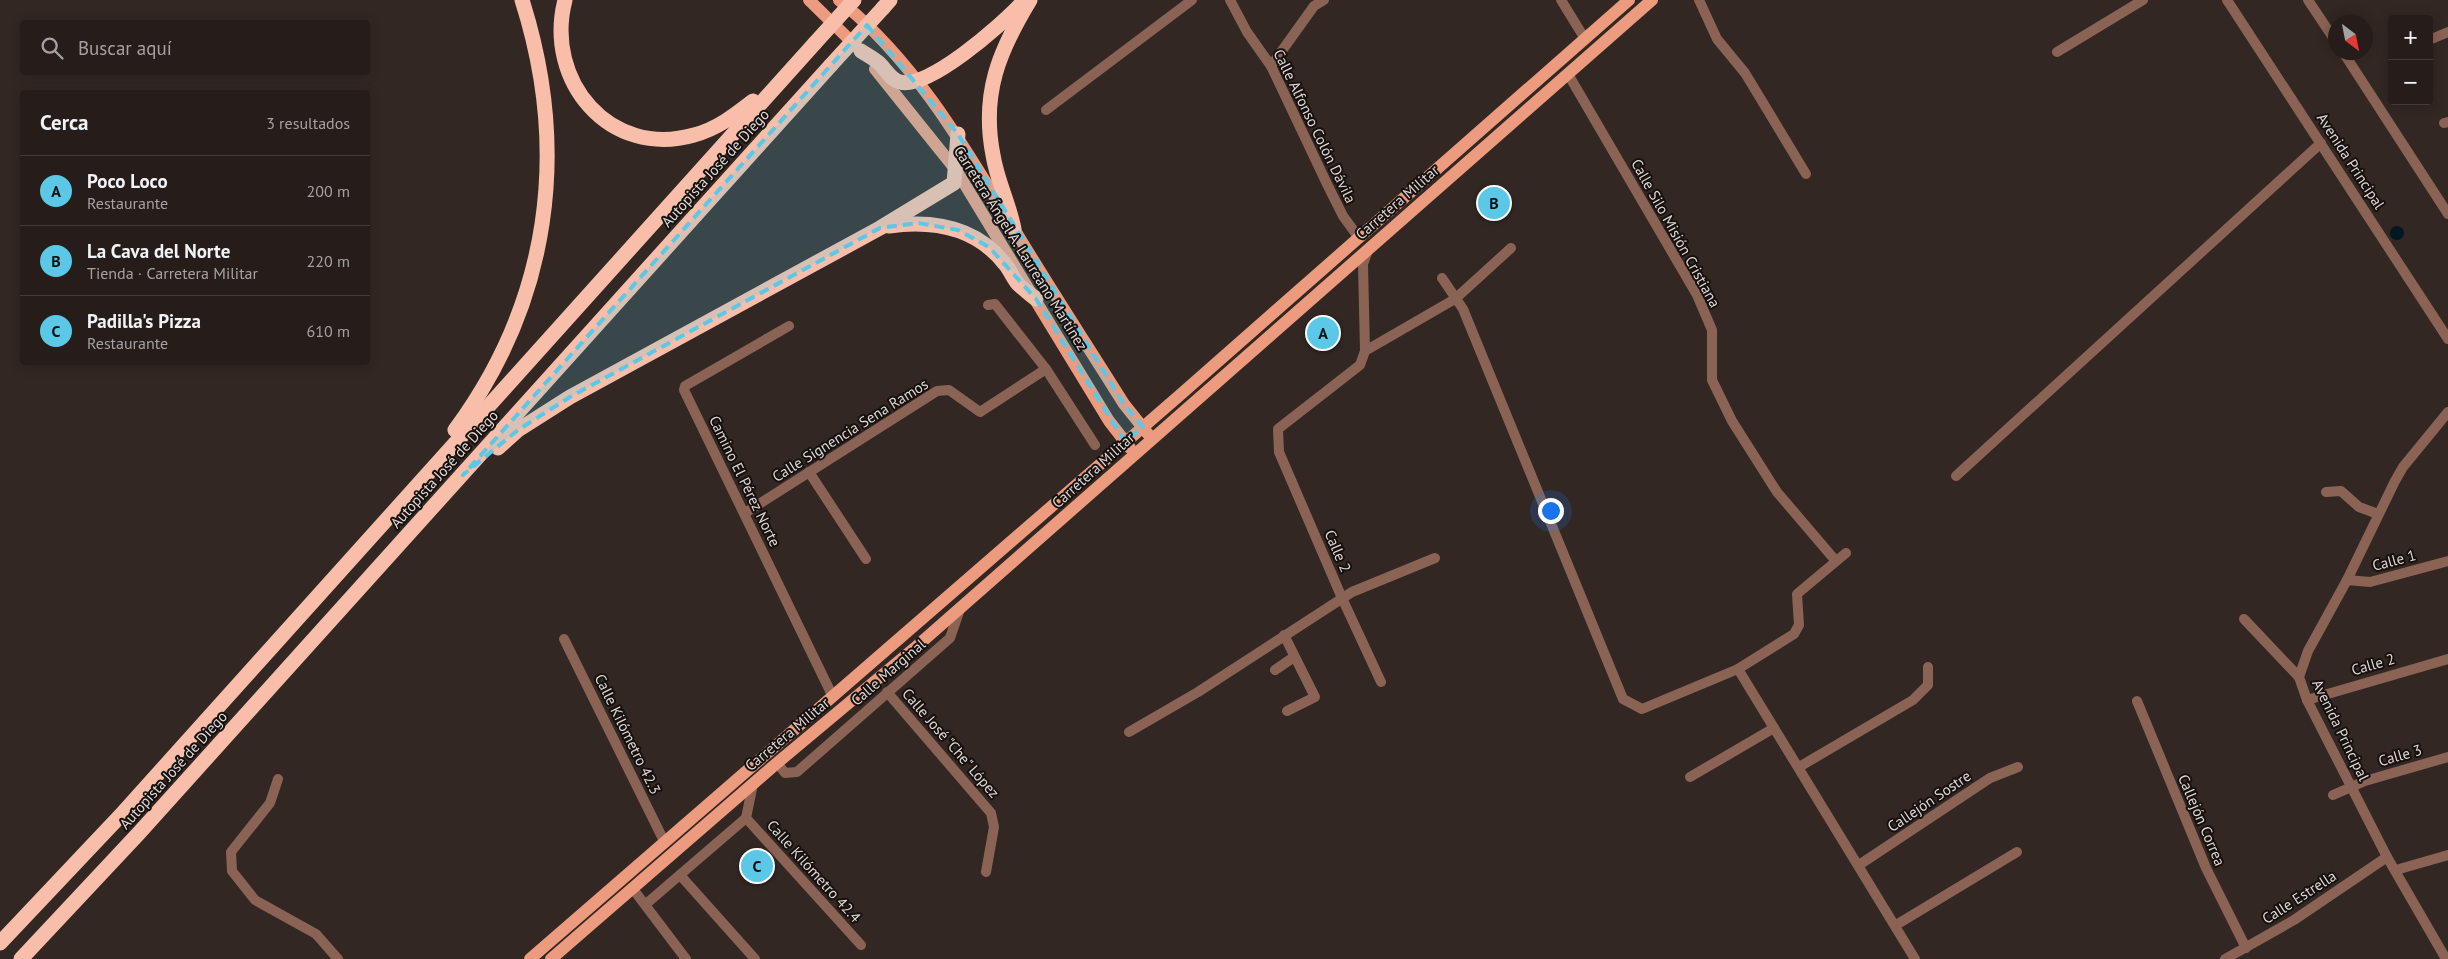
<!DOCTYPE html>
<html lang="es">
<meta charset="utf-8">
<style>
body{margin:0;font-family:"PT Sans",sans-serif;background:#2e2623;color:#f1f3f6}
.controls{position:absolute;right:15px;top:15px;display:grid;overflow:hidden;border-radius:5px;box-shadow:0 2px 12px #0003}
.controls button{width:45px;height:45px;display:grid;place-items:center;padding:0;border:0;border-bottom:1px solid #423b39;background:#261d1a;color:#f1f3f6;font:25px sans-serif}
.compass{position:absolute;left:2328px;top:15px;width:45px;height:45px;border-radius:50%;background:#261d1a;box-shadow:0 2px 12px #0003;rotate:148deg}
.you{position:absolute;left:1550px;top:510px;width:18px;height:18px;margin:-12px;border:4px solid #fff;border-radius:50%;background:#1a73e8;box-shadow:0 0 0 8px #1a73e833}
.badge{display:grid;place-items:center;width:32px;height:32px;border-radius:50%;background:#5ac8e6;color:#111;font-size:16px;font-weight:700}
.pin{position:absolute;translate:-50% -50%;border:2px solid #fff;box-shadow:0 1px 5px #0006}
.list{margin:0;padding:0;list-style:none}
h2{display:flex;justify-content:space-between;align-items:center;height:65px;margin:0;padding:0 20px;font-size:21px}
h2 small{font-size:16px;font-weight:400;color:#a4a2a2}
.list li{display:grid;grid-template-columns:32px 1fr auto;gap:15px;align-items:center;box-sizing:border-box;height:70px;padding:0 20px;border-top:1px solid #423b39}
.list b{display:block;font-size:19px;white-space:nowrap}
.list p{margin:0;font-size:16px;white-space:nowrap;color:#a4a2a2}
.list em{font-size:16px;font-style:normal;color:#a4a2a2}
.icon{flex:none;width:28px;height:28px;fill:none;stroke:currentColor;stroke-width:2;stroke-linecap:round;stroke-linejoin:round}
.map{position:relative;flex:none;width:2448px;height:959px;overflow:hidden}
.search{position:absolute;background:#261d1a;box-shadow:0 2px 12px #0003;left:20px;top:20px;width:350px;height:55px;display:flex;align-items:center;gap:12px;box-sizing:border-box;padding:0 18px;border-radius:5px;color:#a4a2a2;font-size:19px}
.panel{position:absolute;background:#261d1a;box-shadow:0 2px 12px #0003;left:20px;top:90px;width:350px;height:275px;border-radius:5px}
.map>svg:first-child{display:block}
.water{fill:#001820}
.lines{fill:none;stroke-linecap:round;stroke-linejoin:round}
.minor{stroke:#8b6355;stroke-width:10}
.major{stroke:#ec9b7e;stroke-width:12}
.highway{stroke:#f9bea9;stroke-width:15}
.highway-bridge{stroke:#f9bea9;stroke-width:15}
.marked{fill:#5ac8e6;fill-opacity:0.2;stroke:#5ac8e6;stroke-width:4;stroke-dasharray:10 6;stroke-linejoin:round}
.labels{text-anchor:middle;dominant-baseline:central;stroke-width:4;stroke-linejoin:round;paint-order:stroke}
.street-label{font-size:15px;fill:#dfd8d5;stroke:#16110f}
</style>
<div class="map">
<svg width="2448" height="959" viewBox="0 0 2448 959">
<rect width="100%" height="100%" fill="#322723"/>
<circle class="water" cx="2397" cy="233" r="7"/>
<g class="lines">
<g class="minor">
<polyline points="1230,0 1247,32 1271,66 1328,186 1343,216 1359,238"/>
<polyline points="1561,0 1585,39"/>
<polyline points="1699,0 1717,39 1745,73 1806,174"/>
<polyline points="2227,0 2448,339"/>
<polyline points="2308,0 2336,42"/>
<polyline points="2429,40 2448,32"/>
<polyline points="2057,52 2143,0"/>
<polyline points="2343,52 2448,214"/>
<polyline points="1271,66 1314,6 1324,0"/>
<polyline points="1568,74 1697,295 1712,330 1712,380 1732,421 1777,492 1835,560"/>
<polyline points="1046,110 1192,0"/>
<polyline points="2444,123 2448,122"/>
<polyline points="1442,278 1463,309 1623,699 1642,709 1738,669 1794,634 1799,625 1797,594 1846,553"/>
<polyline points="988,305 995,304 1046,369 1095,445"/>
<polyline points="789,326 685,386 684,390 833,697"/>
<polyline points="1365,351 1363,264 1368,250"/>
<polyline points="809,472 866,559"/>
<polyline points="1956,476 2321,143"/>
<polyline points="2326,492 2341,491 2359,507 2378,514"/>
<polyline points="745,513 937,391 949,390 980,412 1046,369"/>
<polyline points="2347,580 2370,582 2448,561"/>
<polyline points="2244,619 2299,677"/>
<polyline points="1284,635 1315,697 1287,711"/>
<polyline points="564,639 665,843"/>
<polyline points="1738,669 1915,959"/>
<polyline points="1275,670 1294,657"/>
<polyline points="1381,682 1342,598 1279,452 1278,429 1360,365 1365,351 1455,299 1511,248"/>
<polyline points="887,692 991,813 994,827 986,872"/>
<polyline points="2307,700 2448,659"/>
<polyline points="2137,701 2206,868 2246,948"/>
<polyline points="1129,732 1198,692 1352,592 1435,558"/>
<polyline points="777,763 785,773 797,772 950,638 960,609"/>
<polyline points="1799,767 1913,700 1928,685 1928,667"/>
<polyline points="1690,777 1774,728"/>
<polyline points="278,779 270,803 231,852 232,871 255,900 316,934 338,959"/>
<polyline points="2333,795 2365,781 2448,757"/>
<polyline points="746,818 861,945"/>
<polyline points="1859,865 1990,778 2018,767"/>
<polyline points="2396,870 2448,855"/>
<polyline points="680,875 755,959"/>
<polyline points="633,889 686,959"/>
<polyline points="646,904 746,818 753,784"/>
<polyline points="1896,925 2017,852"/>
<polyline points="2225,959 2294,920 2387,857"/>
<polyline points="2446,959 2387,857 2307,700 2299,677 2308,651 2347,580 2395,481 2403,467 2448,412"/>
</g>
<g class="major">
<polyline points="809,0 857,47"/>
<path d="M839,0C914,60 964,146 1013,227C1049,287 1087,345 1124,404L1148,434"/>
<polyline points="875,69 956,170 1109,421 1130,448"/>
<polyline points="530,959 1180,395 1629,0"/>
<polyline points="551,959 777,763 917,646 1652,0"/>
</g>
<g class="highway">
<path d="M565,0C544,81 610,159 694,135C717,129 735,115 753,101"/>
<polyline points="883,8 890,0"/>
<path d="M861,51C867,55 875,59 880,64C886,70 891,80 900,82C928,90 1001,25 1020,5"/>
<path d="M889,226C933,220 976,227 1005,264C1010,270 1013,278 1018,284C1023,289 1030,294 1036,299"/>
<path d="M1014,229C1009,203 997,181 993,155C981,94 999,51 1030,0"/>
<path d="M455,430C550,301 570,151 522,0"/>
<polyline points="498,448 518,430 570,397 880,228 954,183 958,134"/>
<polyline points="0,943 120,816 815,43"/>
<polyline points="21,959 139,833 831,65"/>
</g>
<g class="highway-bridge">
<polyline points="815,43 854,0"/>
<polyline points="831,65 883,8"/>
</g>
</g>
<path class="marked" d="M867,25L958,134L1124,404L1143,427L1125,442L1036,299L989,247L958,230L918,223L880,228L570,397L518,430L463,475Z"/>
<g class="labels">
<g class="street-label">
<text transform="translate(1315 126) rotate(64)">Calle Alfonso Colón Dávila</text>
<text transform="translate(2351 161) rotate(57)">Avenida Principal</text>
<text transform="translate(715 168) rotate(-48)">Autopista José de Diego</text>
<text transform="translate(1397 202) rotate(-41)">Carretera Militar</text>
<text transform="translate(1676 233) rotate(61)">Calle Silo Misión Cristiana</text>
<text transform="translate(1021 248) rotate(58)">Carretera Ángel A. Laureano Martínez</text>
<text transform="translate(850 430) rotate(-32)">Calle Signencia Sena Ramos</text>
<text transform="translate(444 469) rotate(-48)">Autopista José de Diego</text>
<text transform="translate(1093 470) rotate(-42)">Carretera Militar</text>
<text transform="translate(745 481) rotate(64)">Camino El Pérez Norte</text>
<text transform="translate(1338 551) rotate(67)">Calle 2</text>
<text transform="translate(2394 560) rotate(-15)">Calle 1</text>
<text transform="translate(2373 664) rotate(-16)">Calle 2</text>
<text transform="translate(888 672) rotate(-41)">Calle Marginal</text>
<text transform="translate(2341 730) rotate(64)">Avenida Principal</text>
<text transform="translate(628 734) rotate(64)">Calle Kilómetro 42.3</text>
<text transform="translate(787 734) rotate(-40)">Carretera Militar</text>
<text transform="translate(951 743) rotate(49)">Calle José "Che" López</text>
<text transform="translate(2400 755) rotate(-16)">Calle 3</text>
<text transform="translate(173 770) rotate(-48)">Autopista José de Diego</text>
<text transform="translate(1929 801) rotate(-34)">Callejón Sostre</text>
<text transform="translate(2202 820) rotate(67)">Callejón Correa</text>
<text transform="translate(814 871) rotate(48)">Calle Kilómetro 42.4</text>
<text transform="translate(2299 897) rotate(-33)">Calle Estrella</text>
</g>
</g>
</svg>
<div class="controls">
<button>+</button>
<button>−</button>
</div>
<svg class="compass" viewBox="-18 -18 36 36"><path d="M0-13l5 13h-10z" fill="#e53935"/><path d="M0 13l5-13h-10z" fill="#a4a2a2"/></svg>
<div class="you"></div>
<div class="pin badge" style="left:1323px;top:333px">A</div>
<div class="pin badge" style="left:1494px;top:203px">B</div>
<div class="pin badge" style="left:757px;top:866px">C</div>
<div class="search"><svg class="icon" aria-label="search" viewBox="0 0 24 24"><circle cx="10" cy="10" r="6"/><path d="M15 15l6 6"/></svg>Buscar aquí</div>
<section class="panel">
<h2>Cerca<small>3 resultados</small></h2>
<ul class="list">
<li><span class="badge">A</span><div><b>Poco Loco</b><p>Restaurante</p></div><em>200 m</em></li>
<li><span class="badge">B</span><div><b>La Cava del Norte</b><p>Tienda · Carretera Militar</p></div><em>220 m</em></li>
<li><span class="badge">C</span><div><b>Padilla's Pizza</b><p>Restaurante</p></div><em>610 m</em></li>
</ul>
</section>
</div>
